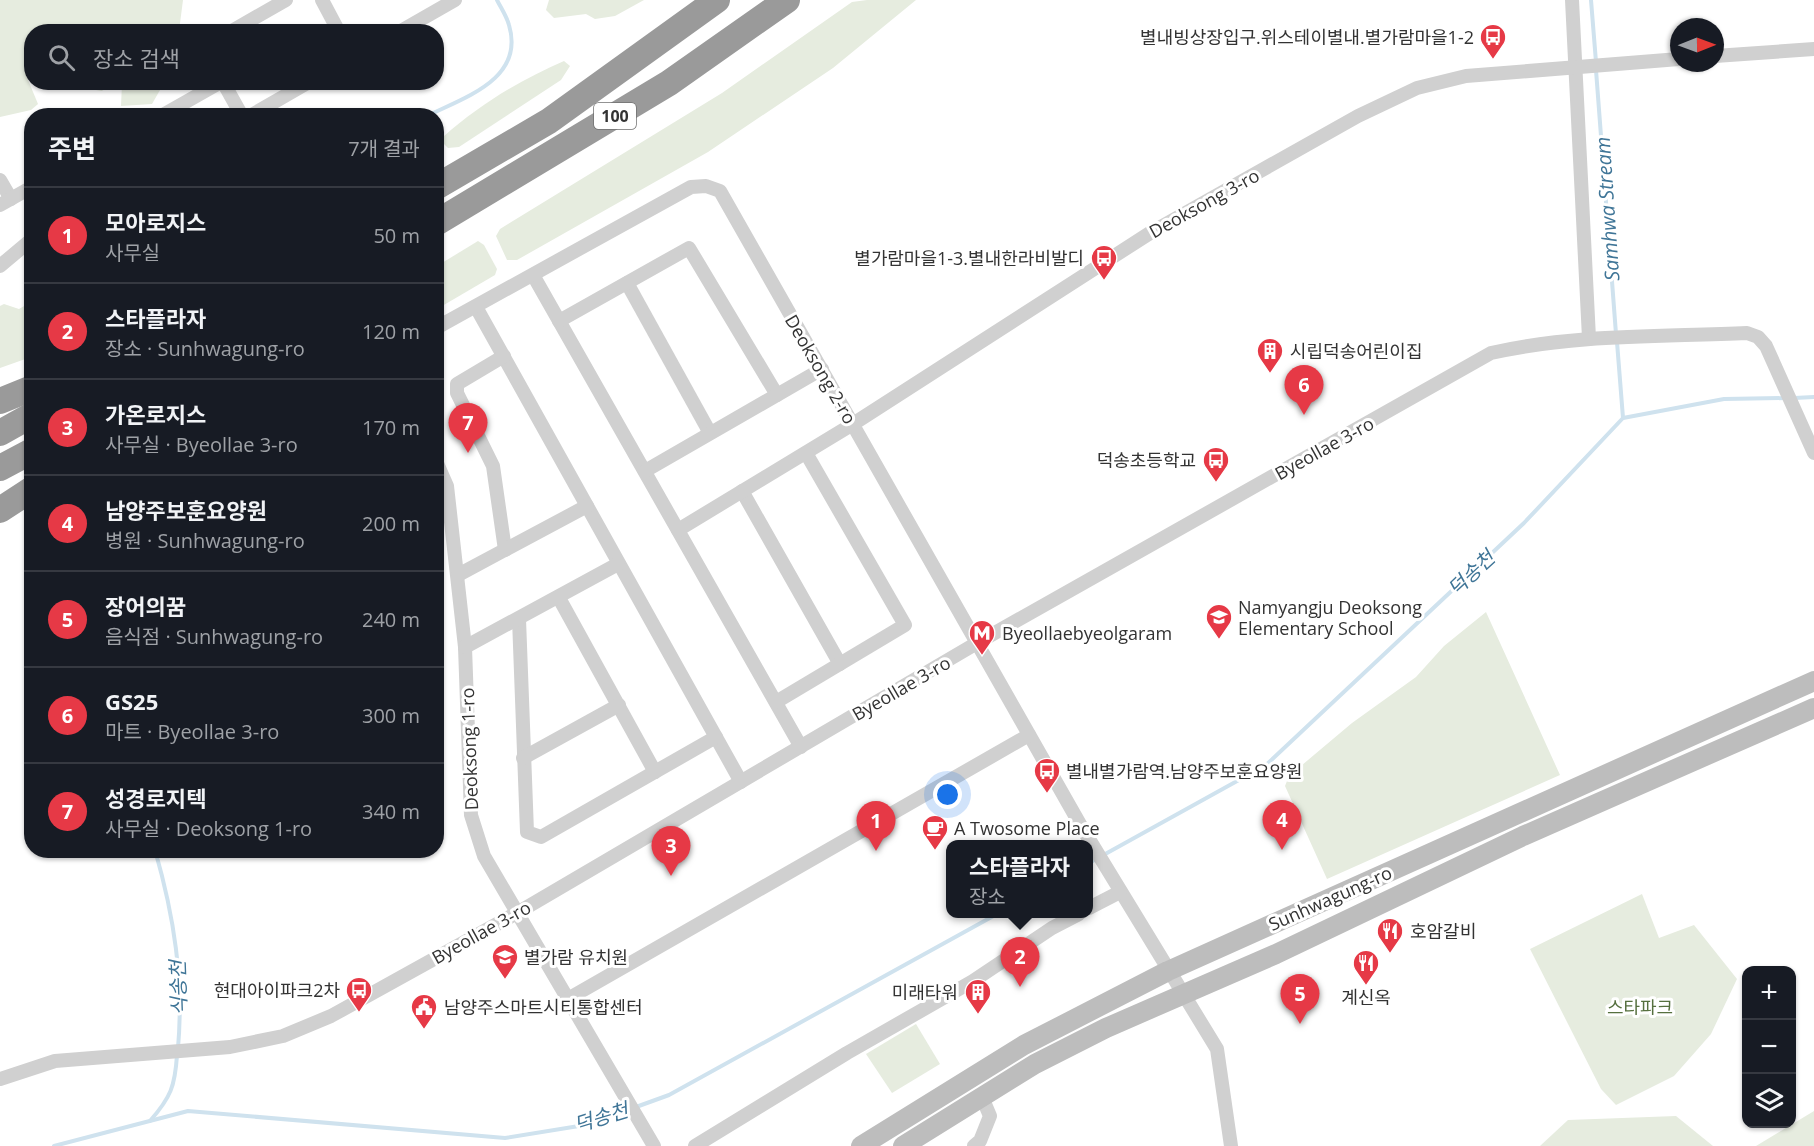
<!DOCTYPE html>
<html lang="ko">
<meta charset="utf-8">
<style>
body{margin:0;font-family:"Open Sans","Noto Sans KR",sans-serif;background:#20242c;color:#f1f3f6}
.controls{position:absolute;right:18px;bottom:18px;display:grid;overflow:hidden;border-radius:12px;box-shadow:0 2px 4px #0004}
.controls button{width:54px;height:54px;display:grid;place-items:center;padding:0;border:0;border-bottom:2px solid #363941;background:#171b24;color:#f1f3f6;font:30px sans-serif}
.compass{position:absolute;left:1670px;top:18px;width:54px;height:54px;border-radius:50%;background:#171b24;box-shadow:0 2px 4px #0004;rotate:89deg}
.you{position:absolute;left:948px;top:795px;width:21px;height:21px;margin:-15px;border:4px solid #fff;border-radius:50%;background:#1a73e8;box-shadow:0 0 0 9px #1a73e833}
.badge{display:grid;place-items:center;width:39px;height:39px;border-radius:50%;background:#e63946;color:#fff;font-size:20px;font-weight:700}
.pin{position:absolute;translate:-50% -50px;filter:drop-shadow(0 2px 3px #0008)}
.pin::after{content:'';position:absolute;top:32px;width:21px;height:18px;background:inherit;clip-path:polygon(0 0,100% 0,50% 100%)}
.popup{position:absolute;left:946px;top:840px;width:147px;height:78px;box-sizing:border-box;display:grid;place-content:center;border-radius:12px;background:#171b24;filter:drop-shadow(0 2px 4px #0005);font-size:20px;white-space:nowrap;color:#9ea1a6}
.popup b{font-size:22px;color:#f1f3f6}
.popup::after{content:'';position:absolute;left:50%;top:100%;margin-left:-12px;border:12px solid transparent;border-top-color:#171b24}
.list{margin:0;padding:0;list-style:none}
h2{display:flex;justify-content:space-between;align-items:center;height:78px;margin:0;padding:0 24px;font-size:26px}
h2 small{font-size:20px;font-weight:400;color:#9ea1a6}
.list li{display:grid;grid-template-columns:39px 1fr auto;gap:18px;align-items:center;box-sizing:border-box;height:96px;padding:0 24px;border-top:2px solid #363941}
.list b{display:block;font-size:22px;white-space:nowrap}
.list p{margin:0;font-size:20px;white-space:nowrap;color:#9ea1a6}
.list em{font-size:20px;font-style:normal;color:#9ea1a6}
.icon{flex:none;width:33px;height:33px;fill:none;stroke:currentColor;stroke-width:2;stroke-linecap:round;stroke-linejoin:round}
.map{position:relative;flex:none;width:1814px;height:1146px;overflow:hidden}
.search{position:absolute;background:#171b24;box-shadow:0 2px 4px #0004;left:24px;top:24px;width:420px;height:66px;display:flex;align-items:center;gap:15px;box-sizing:border-box;padding:0 21px;border-radius:24px;color:#9ea1a6;font-size:22px}
.panel{position:absolute;background:#171b24;box-shadow:0 2px 4px #0004;left:24px;top:108px;width:420px;height:750px;border-radius:24px}
.map>svg:first-child{display:block}
.green{fill:#e6ecdf}
.lines{fill:none;stroke-linecap:round;stroke-linejoin:round}
.stream{stroke:#cfe2ee;stroke-width:4}
.street{stroke:#d0d0d0;stroke-width:14}
.secondary{stroke:#bdbdbd;stroke-width:20}
.highway{stroke:#9a9a9a;stroke-width:26}
.labels{text-anchor:middle;dominant-baseline:central;stroke-width:6;stroke-linejoin:round;paint-order:stroke}
.shield{fill:#fff;stroke:#707070;stroke-width:1.5}
.shield-label{font-size:16px;font-weight:bold;fill:#333}
.poi-label{font-size:18px;fill:#333;stroke:#fff;text-anchor:start}
.street-label{font-size:18px;fill:#333;stroke:#fff}
.park-label{font-size:18px;fill:#56703f;stroke:#fff}
.water-label{font-size:20px;font-style:italic;fill:#3f7597;stroke:#fff}
</style>
<div class="map">
<svg width="1814" height="1146" viewBox="0 0 1814 1146">
<rect width="100%" height="100%" fill="#fff"/>
<g class="green">
<polygon points="0,0 183,0 179,31 32,32 31,55 25,57 26,75 38,104 31,110 0,117"/>
<polygon points="549,0 644,0 615,16 595,19 586,14 554,18 546,10"/>
<polygon points="867,0 916,0 833,68 708,152 517,260 507,260 496,236 500,229 722,93 852,2"/>
<path d="M564,61L570,66L561,80L459,147L448,148L443,143V137C479,105 520,80 564,61Z"/>
<polygon points="111,83 102,91 54,83 111,82"/>
<polygon points="122,83 122,82 164,83 152,104 121,106"/>
<polygon points="478,241 484,245 497,269 495,275 437,309 437,266"/>
<polygon points="31,302 31,357 0,368 0,306 4,304 19,309"/>
<polygon points="1486,612 1560,775 1327,879 1285,786 1289,776 1352,723 1416,677 1444,646"/>
<polygon points="1642,894 1659,938 1694,925 1737,979 1711,1034 1674,1076 1616,1105 1601,1089 1530,949"/>
<polygon points="916,1024 940,1064 892,1093 866,1054"/>
<polygon points="1814,1111 1814,1146 1756,1146"/>
<polygon points="1676,1116 1713,1146 1540,1146 1568,1120"/>
</g>
<g class="lines">
<g class="stream">
<polyline points="1591,0 1596,62"/>
<polyline points="1596,70 1616,334"/>
<path d="M427,116C465,97 525,79 509,25C507,17 501,8 497,0"/>
<polyline points="1617,342 1623,418"/>
<polyline points="1794,398 1814,397"/>
<path d="M155,850C174,916 184,980 178,1048"/>
<polyline points="1089,863 1266,765 1524,523 1623,418 1724,399 1786,398"/>
<polyline points="636,1107 669,1095 997,914"/>
<path d="M150,1121C171,1097 175,1086 177,1055"/>
<polyline points="54,1146 188,1111 505,1138 579,1126 629,1109"/>
</g>
<g class="street">
<polyline points="322,0 339,32"/>
<polyline points="1572,0 1589,338"/>
<polyline points="230,32 286,0"/>
<polyline points="399,32 455,0"/>
<polyline points="1715,56 1814,49"/>
<polyline points="223,82 242,116"/>
<polyline points="161,116 221,82"/>
<polyline points="250,116 309,82"/>
<polyline points="0,180 11,199"/>
<polyline points="0,205 32,187"/>
<polyline points="0,266 32,239"/>
<polyline points="533,275 801,747"/>
<polyline points="627,283 710,433"/>
<polyline points="476,307 741,782"/>
<polyline points="559,321 689,248 777,395"/>
<polyline points="436,328 691,187 706,186 720,191 1081,826 1217,1049 1231,1146"/>
<polyline points="504,356 457,384 457,393 493,466 505,550"/>
<polyline points="436,461 447,486 465,647 471,815 484,856 654,1146"/>
<polyline points="645,471 822,369"/>
<polyline points="742,491 840,664"/>
<polyline points="678,530 853,424 1150,233 1358,116 1417,88 1466,76 1679,59"/>
<polyline points="458,575 587,506"/>
<polyline points="559,598 655,772"/>
<polyline points="519,619 527,832 541,837 716,737"/>
<polyline points="465,647 618,564"/>
<polyline points="776,702 905,625 806,453"/>
<polyline points="523,758 619,705"/>
<polyline points="1089,908 1120,892"/>
<polyline points="566,1000 1029,735"/>
<path d="M0,1079L55,1061L230,1047L283,1036L331,1016L517,913L977,643L1491,353C1575,334 1661,337 1747,333L1758,337L1766,346L1814,453"/>
<polyline points="695,1146 847,1053 973,981 1052,928 1079,914"/>
<polyline points="974,1146 980,1141 990,1116 982,1097"/>
</g>
<g class="secondary">
<polyline points="861,1146 1024,1045 1168,971 1814,681"/>
<polyline points="903,1146 1035,1064 1106,1028 1276,954 1523,836 1814,708"/>
</g>
<g class="highway">
<polyline points="436,187 549,121 717,0"/>
<polyline points="436,223 669,83 787,0"/>
<polyline points="0,401 32,388"/>
<polyline points="0,433 32,415"/>
<polyline points="0,468 32,451"/>
<polyline points="0,510 32,489"/>
</g>
</g>
<defs>
<g id="bus-pin" transform="scale(1.35)"><path d="M0 17L-7.5 6A9.5 9.5 0 1 1 7.5 6Z" fill="#e63946" stroke="#fff"/><path d="M-5-6H5V4H4V6H2V4H-2V6H-4V4H-5ZM-3.5-4V0h7V-4ZM-3.5 1.2v1.5H-2V1.2ZM2 1.2v1.5H3.5V1.2Z" fill="#fff"/></g>
<g id="building-pin" transform="scale(1.35)"><path d="M0 17L-7.5 6A9.5 9.5 0 1 1 7.5 6Z" fill="#e63946" stroke="#fff"/><path d="M-4-6H4V6H1V3H-1V6H-4ZM-2.5-4.3h1.7v1.8h-1.7ZM.8-4.3h1.7v1.8H.8ZM-2.5-1h1.7V.8h-1.7ZM.8-1h1.7V.8H.8Z" fill="#fff"/></g>
<g id="school-pin" transform="scale(1.35)"><path d="M0 17L-7.5 6A9.5 9.5 0 1 1 7.5 6Z" fill="#e63946" stroke="#fff"/><path d="M0-5L7-2L0 1L-7-2ZM-4 1L0 2.5L4 1V4Q0 6-4 4Z" fill="#fff"/></g>
<g id="metro-pin" transform="scale(1.35)"><path d="M0 17L-7.5 6A9.5 9.5 0 1 1 7.5 6Z" fill="#e63946" stroke="#fff"/><path d="M-5.5 5V-5H-3L0 0L3-5H5.5V5H3V-.5L0 4L-3-.5V5Z" fill="#fff"/></g>
<g id="cafe-pin" transform="scale(1.35)"><path d="M0 17L-7.5 6A9.5 9.5 0 1 1 7.5 6Z" fill="#e63946" stroke="#fff"/><path d="M-5.5-4.5H6V0H3Q3 3.5 0 3.5H-2.5Q-5.5 3.5-5.5 0ZM3-3.2v2h1.7v-2ZM-6 4.5H4V6H-6Z" fill="#fff"/></g>
<g id="restaurant-pin" transform="scale(1.35)"><path d="M0 17L-7.5 6A9.5 9.5 0 1 1 7.5 6Z" fill="#e63946" stroke="#fff"/><path d="M-5-6h1v4h1v-4h1v4h1v-4h1v5L-1.5 .5V6h-2V.5L-5-1ZM5-6V6H3V1.5H1.5Q1.5-4 5-6Z" fill="#fff"/></g>
<g id="civic-pin" transform="scale(1.35)"><path d="M0 17L-7.5 6A9.5 9.5 0 1 1 7.5 6Z" fill="#e63946" stroke="#fff"/><path d="M-.6-6.5H3V-4.5H.6V-3L4-1V1h2V6H-6V1h2V-1L-.6-3ZM-1.2 2.5V6h2.4V2.5Z" fill="#fff"/></g>
</defs>
<g fill-rule="evenodd">
<use href="#bus-pin" x="1493" y="37"/>
<use href="#bus-pin" x="1104" y="258"/>
<use href="#building-pin" x="1270" y="351"/>
<use href="#bus-pin" x="1216" y="460"/>
<use href="#school-pin" x="1219" y="617"/>
<use href="#metro-pin" x="982" y="633"/>
<use href="#bus-pin" x="1047" y="771"/>
<use href="#cafe-pin" x="935" y="828"/>
<use href="#restaurant-pin" x="1390" y="931"/>
<use href="#school-pin" x="505" y="957"/>
<use href="#restaurant-pin" x="1366" y="963"/>
<use href="#bus-pin" x="359" y="990"/>
<use href="#building-pin" x="978" y="992"/>
<use href="#civic-pin" x="424" y="1007"/>
</g>
<g class="labels">
<rect class="shield" x="594" y="103" width="42" height="26" rx="4.5"/>
<g class="shield-label">
<text x="615" y="116">100</text>
</g>
<g class="poi-label">
<text x="1474" y="37" text-anchor="end">별내빙상장입구.위스테이별내.별가람마을1-2</text>
<text x="1084" y="258" text-anchor="end">별가람마을1-3.별내한라비발디</text>
<text x="1290" y="351">시립덕송어린이집</text>
<text x="1196" y="460" text-anchor="end">덕송초등학교</text>
<text x="1238" y="607">Namyangju Deoksong<tspan x="1238" dy="21">Elementary School</tspan></text>
<text x="1002" y="633">Byeollaebyeolgaram</text>
<text x="1066" y="771">별내별가람역.남양주보훈요양원</text>
<text x="954" y="828">A Twosome Place</text>
<text x="1410" y="931">호암갈비</text>
<text x="524" y="957">별가람 유치원</text>
<text x="340" y="990" text-anchor="end">현대아이파크2차</text>
<text x="958" y="992" text-anchor="end">미래타워</text>
<text x="1366" y="997" text-anchor="middle">계신옥</text>
<text x="444" y="1007">남양주스마트시티통합센터</text>
</g>
<g class="street-label">
<text transform="translate(1204 203) rotate(-29)">Deoksong 3-ro</text>
<text transform="translate(821 369) rotate(60)">Deoksong 2-ro</text>
<text transform="translate(1324 448) rotate(-29)">Byeollae 3-ro</text>
<text transform="translate(901 688) rotate(-30)">Byeollae 3-ro</text>
<text transform="translate(469 749) rotate(-92)">Deoksong 1-ro</text>
<text transform="translate(1330 898) rotate(-24)">Sunhwagung-ro</text>
<text transform="translate(481 932) rotate(-29)">Byeollae 3-ro</text>
</g>
<g class="park-label">
<text x="1640" y="1007">스타파크</text>
</g>
<g class="water-label">
<text transform="translate(1607 209) rotate(-94)">Samhwa Stream</text>
<text transform="translate(1471 573) rotate(-43)">덕송천</text>
<text transform="translate(178 988) rotate(-92)">식송천</text>
<text transform="translate(601 1117) rotate(-17)">덕송천</text>
</g>
</g>
</svg>
<div class="controls">
<button>+</button>
<button>−</button>
<button><svg class="icon" aria-label="layers" viewBox="0 0 24 24"><path d="M12 4l9 5-9 5-9-5zM3 14l9 5 9-5"/></svg></button>
</div>
<svg class="compass" viewBox="-18 -18 36 36"><path d="M0-13l5 13h-10z" fill="#e53935"/><path d="M0 13l5-13h-10z" fill="#9ea1a6"/></svg>
<div class="you"></div>
<div class="pin badge" style="left:876px;top:851px">1</div>
<div class="pin badge" style="left:1020px;top:987px">2</div>
<div class="popup"><b>스타플라자</b>장소</div>
<div class="pin badge" style="left:671px;top:876px">3</div>
<div class="pin badge" style="left:1282px;top:850px">4</div>
<div class="pin badge" style="left:1300px;top:1024px">5</div>
<div class="pin badge" style="left:1304px;top:415px">6</div>
<div class="pin badge" style="left:468px;top:453px">7</div>
<div class="search"><svg class="icon" aria-label="search" viewBox="0 0 24 24"><circle cx="10" cy="10" r="6"/><path d="M15 15l6 6"/></svg>장소 검색</div>
<section class="panel">
<h2>주변<small>7개 결과</small></h2>
<ul class="list">
<li><span class="badge">1</span><div><b>모아로지스</b><p>사무실</p></div><em>50 m</em></li>
<li><span class="badge">2</span><div><b>스타플라자</b><p>장소 · Sunhwagung-ro</p></div><em>120 m</em></li>
<li><span class="badge">3</span><div><b>가온로지스</b><p>사무실 · Byeollae 3-ro</p></div><em>170 m</em></li>
<li><span class="badge">4</span><div><b>남양주보훈요양원</b><p>병원 · Sunhwagung-ro</p></div><em>200 m</em></li>
<li><span class="badge">5</span><div><b>장어의꿈</b><p>음식점 · Sunhwagung-ro</p></div><em>240 m</em></li>
<li><span class="badge">6</span><div><b>GS25</b><p>마트 · Byeollae 3-ro</p></div><em>300 m</em></li>
<li><span class="badge">7</span><div><b>성경로지텍</b><p>사무실 · Deoksong 1-ro</p></div><em>340 m</em></li>
</ul>
</section>
</div>
